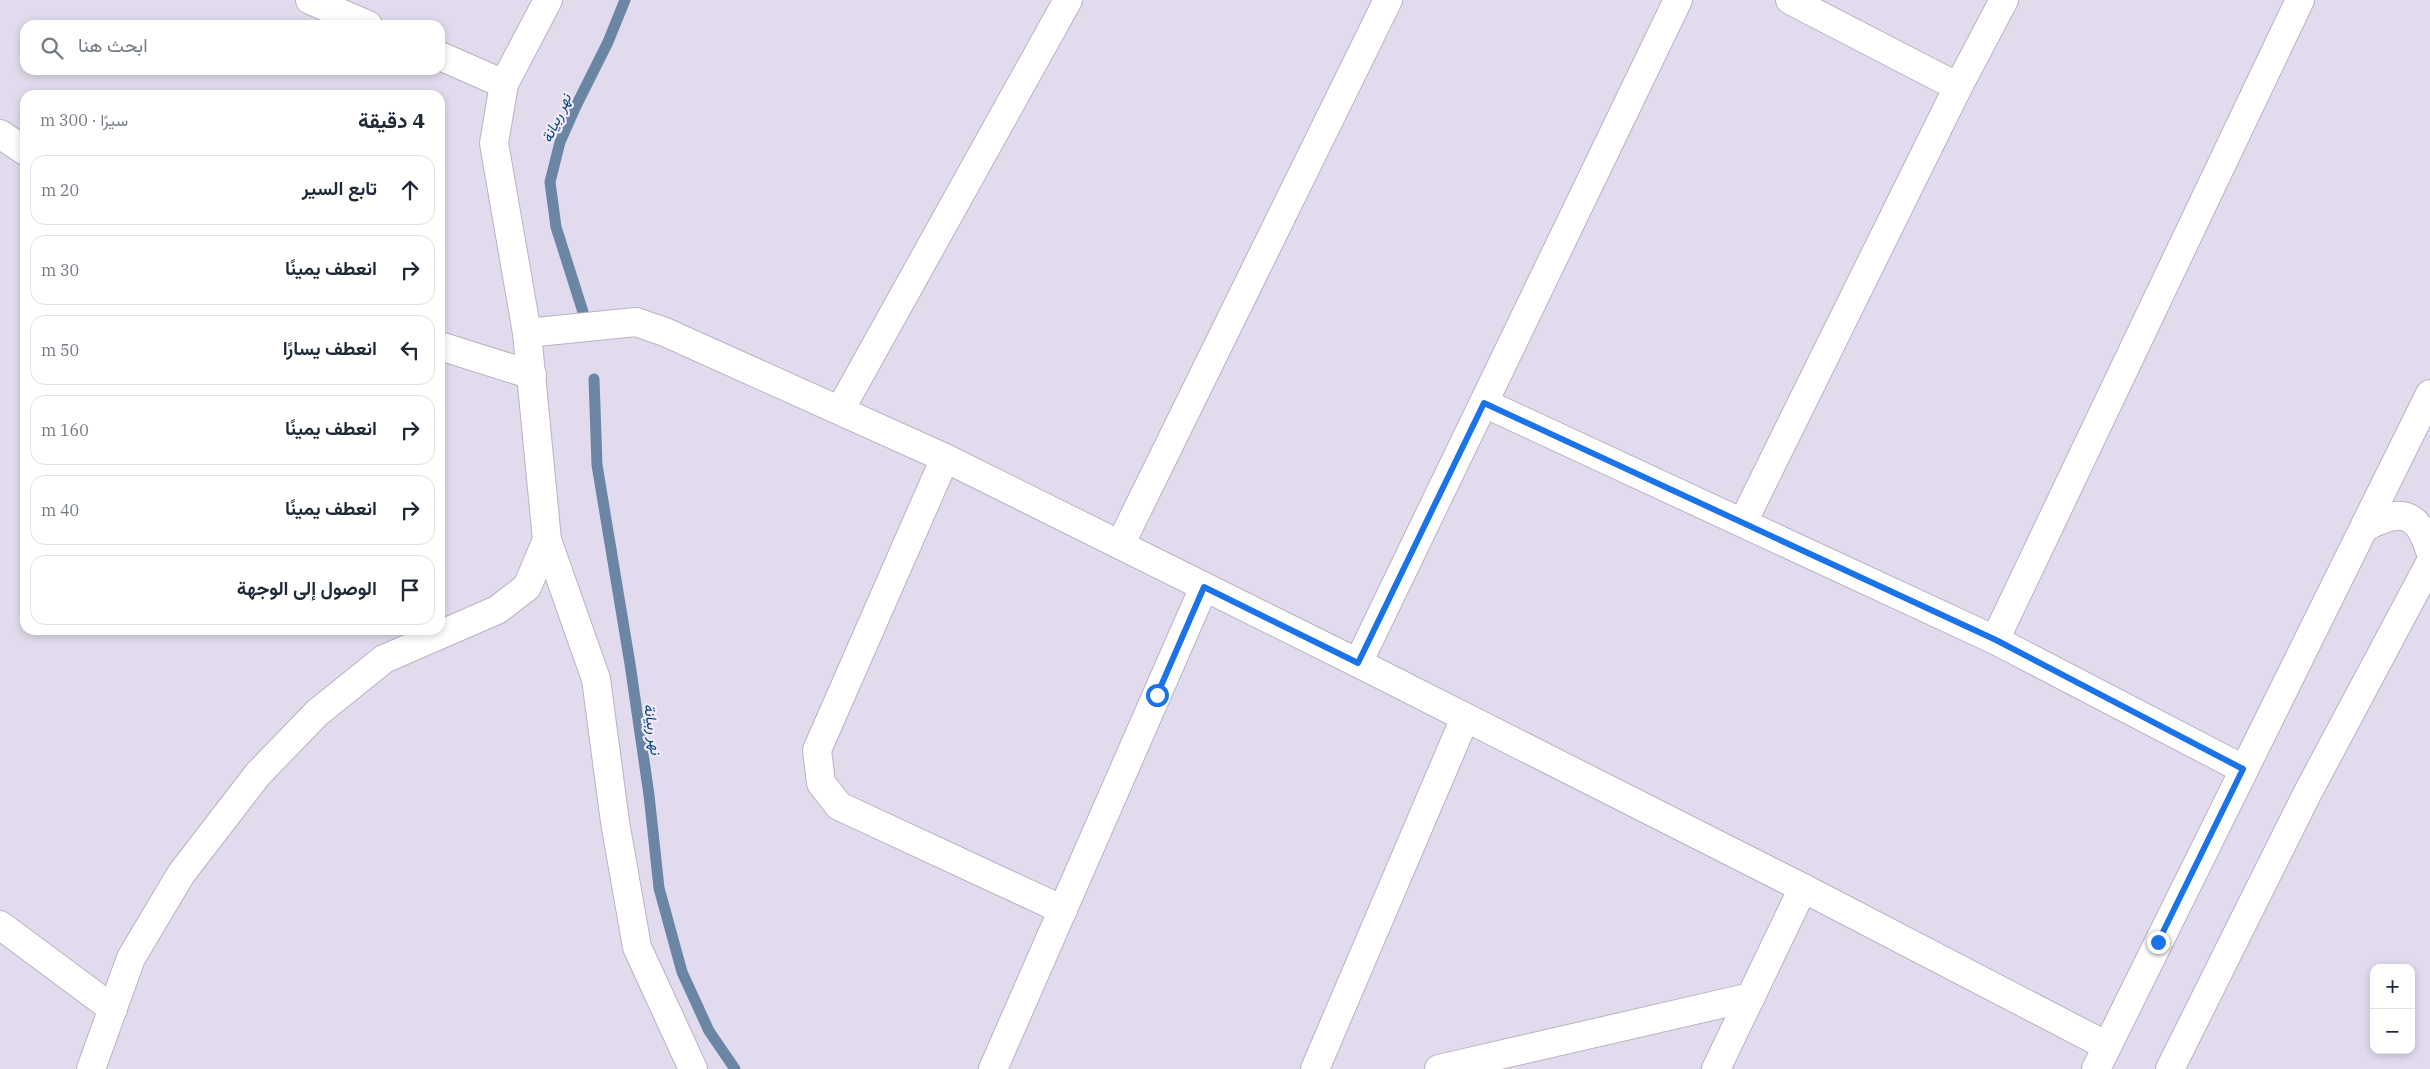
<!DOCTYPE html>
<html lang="ar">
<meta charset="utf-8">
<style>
body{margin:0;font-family:"IBM Plex Serif",Vazirmatn,serif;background:#f6f6f7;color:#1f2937;direction:rtl}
.controls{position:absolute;right:15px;bottom:15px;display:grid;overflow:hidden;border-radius:10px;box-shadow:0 2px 8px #0003}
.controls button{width:45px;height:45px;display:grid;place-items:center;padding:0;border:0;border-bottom:1px solid #e0e1e3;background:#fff;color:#1f2937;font:25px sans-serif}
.stop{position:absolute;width:15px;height:15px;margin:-11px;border:4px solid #1a73e8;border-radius:50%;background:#fff}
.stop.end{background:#1a73e8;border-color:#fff;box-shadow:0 1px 5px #0008}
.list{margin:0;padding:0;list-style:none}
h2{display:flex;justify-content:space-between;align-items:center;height:65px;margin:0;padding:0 20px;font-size:21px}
h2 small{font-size:16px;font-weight:400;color:#747a83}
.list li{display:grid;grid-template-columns:32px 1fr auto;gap:15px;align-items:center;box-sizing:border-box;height:70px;margin:0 10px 10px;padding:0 10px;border:1px solid #e0e1e3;border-radius:15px}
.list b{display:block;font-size:19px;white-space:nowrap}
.list em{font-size:16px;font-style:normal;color:#747a83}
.icon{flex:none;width:28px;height:28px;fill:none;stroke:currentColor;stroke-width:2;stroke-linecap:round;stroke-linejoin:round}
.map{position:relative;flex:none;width:2430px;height:1069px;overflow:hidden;direction:ltr}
.search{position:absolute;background:#fff;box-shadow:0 2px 8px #0003;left:20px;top:20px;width:425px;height:55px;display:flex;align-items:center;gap:12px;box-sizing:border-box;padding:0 18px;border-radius:15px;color:#747a83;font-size:19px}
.panel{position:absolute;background:#fff;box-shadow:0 2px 8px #0003;left:20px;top:90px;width:425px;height:545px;border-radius:15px;direction:rtl}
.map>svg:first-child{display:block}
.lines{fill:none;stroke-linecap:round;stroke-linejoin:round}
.stream{stroke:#6b86a5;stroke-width:11}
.street-casing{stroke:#b8b2c4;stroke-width:30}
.secondary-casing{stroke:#b8b2c4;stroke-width:30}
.street{stroke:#fff;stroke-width:28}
.secondary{stroke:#fff;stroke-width:28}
.route{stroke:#1a73e8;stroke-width:6}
.labels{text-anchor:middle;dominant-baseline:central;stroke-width:4.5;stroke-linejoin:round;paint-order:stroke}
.water-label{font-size:15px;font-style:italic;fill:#094478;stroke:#eee8fb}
</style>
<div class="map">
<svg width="2430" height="1069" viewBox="0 0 2430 1069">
<rect width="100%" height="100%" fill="#e1dbed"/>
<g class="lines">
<g class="stream">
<polyline points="583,312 556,227 550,182 560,142 576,106 608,42 625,0"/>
<polyline points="594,379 597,465 630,664 649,795 659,888 682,972 709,1031 735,1069"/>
</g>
<g class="street-casing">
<g id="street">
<polyline points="310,0 368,25"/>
<polyline points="548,0 504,84 494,143 527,333 547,540 596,679 615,822 637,947 693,1069"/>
<polyline points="1790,0 1958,87"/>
<polyline points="440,56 504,84"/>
<polyline points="0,134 25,151"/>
<polyline points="527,333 636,322 665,332 945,458 1358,663 1803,888 2107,1046"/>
<polyline points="440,346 532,375"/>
<polyline points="1484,403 1995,640 2243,769"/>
<polyline points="840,410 1068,0"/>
<polyline points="945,458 817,750 821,783 839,806 1063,910"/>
<polyline points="1743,522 1958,87 2004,0"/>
<polyline points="1120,545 1388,0"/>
<polyline points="1995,640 2300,0"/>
<polyline points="1358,663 1678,0"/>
<polyline points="0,925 113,1009"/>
<polyline points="91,1069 131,958 181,874 258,774 317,713 384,659 497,610 527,587 547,540"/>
<polyline points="993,1069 1204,587"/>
<polyline points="1315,1069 1465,718"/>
<polyline points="1439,1069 1751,997"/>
<polyline points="1716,1069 1803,888"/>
</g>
</g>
<g class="secondary-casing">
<g id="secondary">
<path d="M2365,527C2401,509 2417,510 2430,551"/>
<polyline points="2096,1069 2430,394"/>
<polyline points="2170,1069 2307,794 2430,563"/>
</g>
</g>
<use href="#street" class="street"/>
<use href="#secondary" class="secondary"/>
</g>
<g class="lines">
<polyline class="route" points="1157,695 1204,587 1358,663 1484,403 1996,640 2243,769 2158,942"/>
</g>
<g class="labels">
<g class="water-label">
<text transform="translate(556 118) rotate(-66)">نهر ربيانة</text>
<text transform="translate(653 729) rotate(82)">نهر ربيانة</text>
</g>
</g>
</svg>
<div class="controls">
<button>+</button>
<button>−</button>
</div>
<div class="stop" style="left:1157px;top:695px"></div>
<div class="stop end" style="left:2158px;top:942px"></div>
<div class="search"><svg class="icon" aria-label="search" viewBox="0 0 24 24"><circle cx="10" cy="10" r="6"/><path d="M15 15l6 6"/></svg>ابحث هنا</div>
<section class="panel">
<h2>4 دقيقة<small>سيرًا · 300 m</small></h2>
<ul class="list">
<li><svg class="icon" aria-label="ahead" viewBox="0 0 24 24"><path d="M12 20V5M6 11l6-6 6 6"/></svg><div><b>تابع السير</b></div><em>20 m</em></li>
<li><svg class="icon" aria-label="right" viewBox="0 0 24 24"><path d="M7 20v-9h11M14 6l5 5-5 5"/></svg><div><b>انعطف يمينًا</b></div><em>30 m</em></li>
<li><svg class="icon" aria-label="left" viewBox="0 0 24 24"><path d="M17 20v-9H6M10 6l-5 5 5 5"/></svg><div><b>انعطف يسارًا</b></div><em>50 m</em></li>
<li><svg class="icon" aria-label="right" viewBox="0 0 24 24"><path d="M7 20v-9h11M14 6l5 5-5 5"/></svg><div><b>انعطف يمينًا</b></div><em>160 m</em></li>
<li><svg class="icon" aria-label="right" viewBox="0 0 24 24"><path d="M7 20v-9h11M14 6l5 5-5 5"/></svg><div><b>انعطف يمينًا</b></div><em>40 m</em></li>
<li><svg class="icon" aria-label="arrive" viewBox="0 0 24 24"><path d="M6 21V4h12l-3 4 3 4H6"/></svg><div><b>الوصول إلى الوجهة</b></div></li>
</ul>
</section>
</div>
